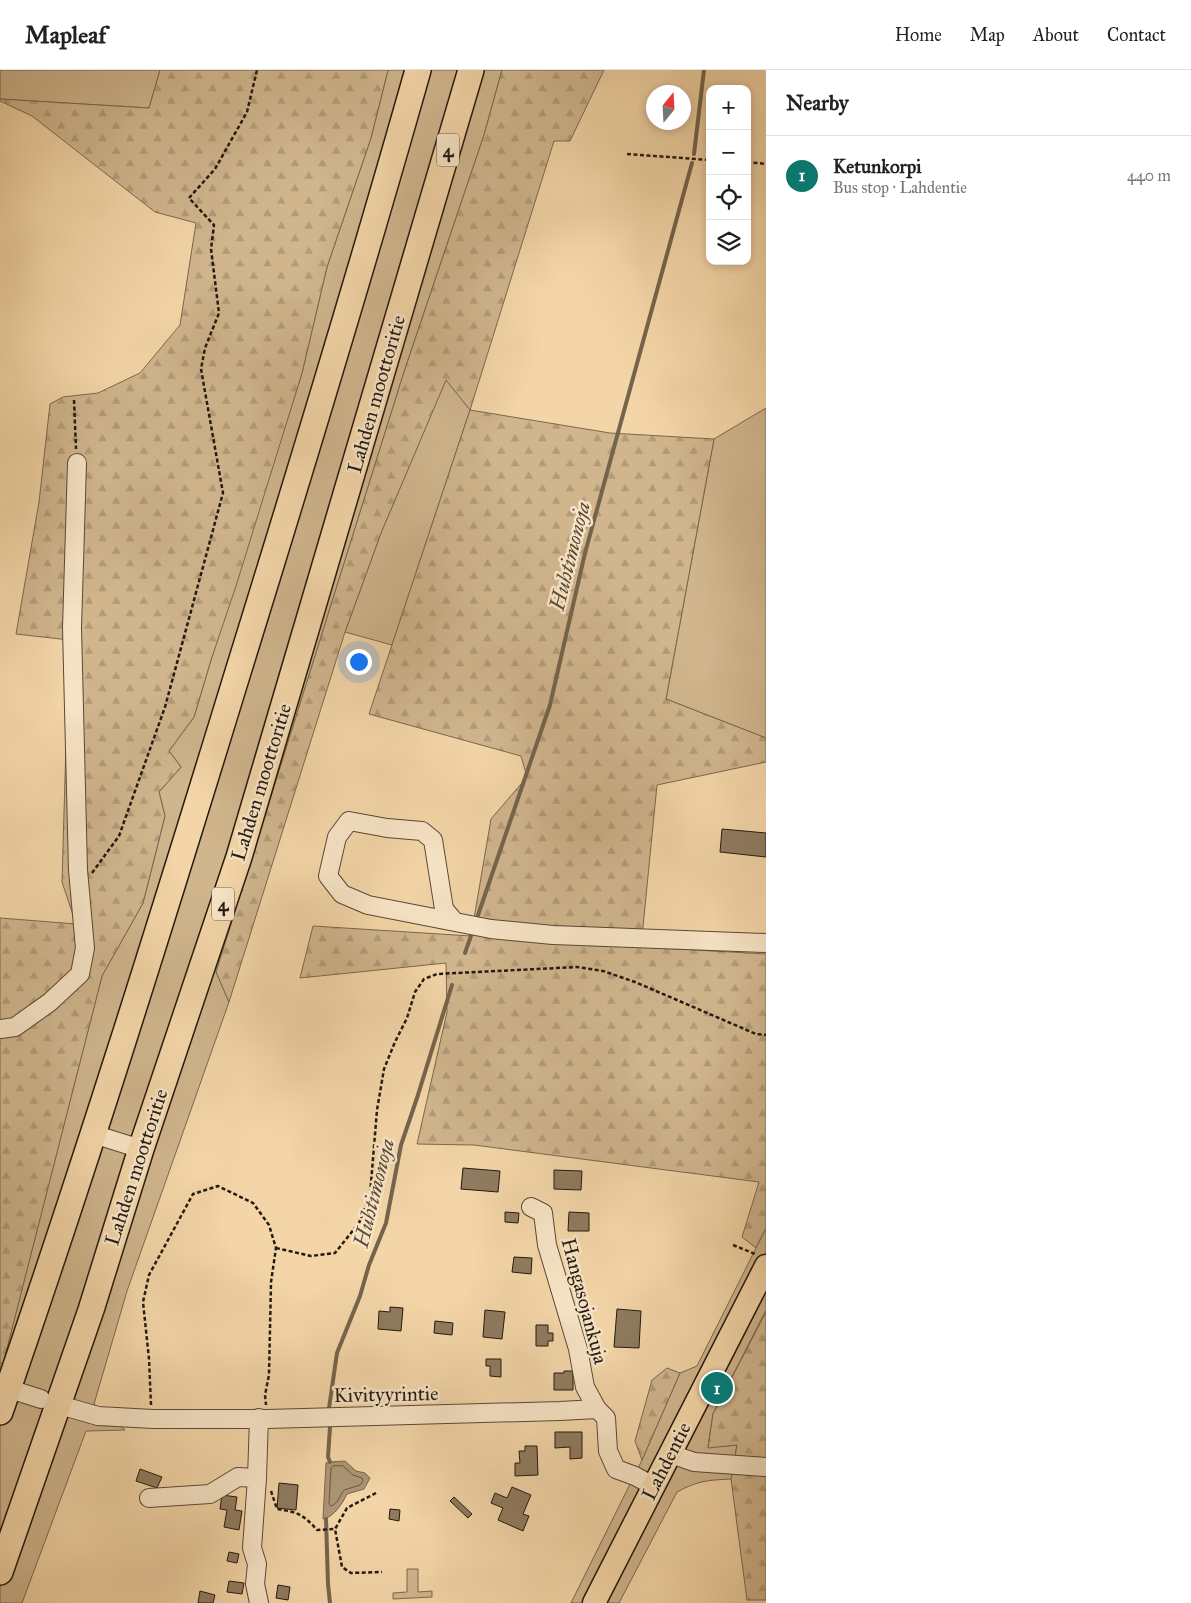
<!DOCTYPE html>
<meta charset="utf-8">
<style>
body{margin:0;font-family:"IM FELL Great Primer",serif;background:#f6f6f6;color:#202124}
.controls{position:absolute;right:15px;top:15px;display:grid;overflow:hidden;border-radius:10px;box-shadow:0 2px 8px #0003}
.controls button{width:45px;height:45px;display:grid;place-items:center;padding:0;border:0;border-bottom:1px solid #e0e0e0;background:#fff;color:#202124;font:25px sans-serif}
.compass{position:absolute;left:646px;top:15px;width:45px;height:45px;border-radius:50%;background:#fff;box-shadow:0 2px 8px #0003;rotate:18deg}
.you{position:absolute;left:358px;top:591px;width:18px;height:18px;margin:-12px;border:4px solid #fff;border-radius:50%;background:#1a73e8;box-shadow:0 0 0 8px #1a73e833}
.badge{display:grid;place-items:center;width:32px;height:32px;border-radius:50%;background:#0f766e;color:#fff;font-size:16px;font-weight:700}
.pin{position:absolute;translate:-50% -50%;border:2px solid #fff;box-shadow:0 1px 5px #0006}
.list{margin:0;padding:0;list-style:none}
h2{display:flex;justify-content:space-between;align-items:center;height:65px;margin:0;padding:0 20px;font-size:21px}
h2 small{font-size:16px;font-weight:400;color:#757577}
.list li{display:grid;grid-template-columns:32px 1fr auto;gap:15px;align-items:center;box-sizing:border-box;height:80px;padding:0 20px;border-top:1px solid #e0e0e0}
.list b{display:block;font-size:19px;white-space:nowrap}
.list p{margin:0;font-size:16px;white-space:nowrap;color:#757577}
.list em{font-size:16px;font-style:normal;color:#757577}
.icon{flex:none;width:28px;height:28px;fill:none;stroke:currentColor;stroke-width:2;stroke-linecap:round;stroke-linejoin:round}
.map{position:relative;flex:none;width:766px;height:1533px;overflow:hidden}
header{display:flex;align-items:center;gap:30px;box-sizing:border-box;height:70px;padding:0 25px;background:#fff;border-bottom:1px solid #e0e0e0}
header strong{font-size:24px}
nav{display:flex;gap:28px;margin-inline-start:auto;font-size:18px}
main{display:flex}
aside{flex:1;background:#fff}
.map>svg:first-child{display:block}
.grass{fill:#d0b58d;stroke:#7a684e}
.forest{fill:url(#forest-firs);stroke:#7a684e}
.water{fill:#ac9574;stroke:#75644c}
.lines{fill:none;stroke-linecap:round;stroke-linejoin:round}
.shore{stroke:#685842;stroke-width:1}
.stream{stroke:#75644c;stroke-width:4}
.building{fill:#8f7b5f;stroke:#231a10}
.minor-casing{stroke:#574936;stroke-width:20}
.major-casing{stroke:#231a10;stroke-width:25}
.highway-casing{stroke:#231a10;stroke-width:28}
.path{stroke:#231a10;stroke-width:2.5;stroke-dasharray:4 2.5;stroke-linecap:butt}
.minor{stroke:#f7e4c6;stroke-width:18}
.major{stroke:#f3d5a7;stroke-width:22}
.highway{stroke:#f3d5a7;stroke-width:25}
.labels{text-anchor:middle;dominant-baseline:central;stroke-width:5;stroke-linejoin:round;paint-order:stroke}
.shield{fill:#f7e4c6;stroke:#635747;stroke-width:1}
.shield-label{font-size:19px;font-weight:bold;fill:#231a10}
.street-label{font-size:20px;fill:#231a10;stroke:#f7e4c6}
.water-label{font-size:21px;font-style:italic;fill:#5a4b38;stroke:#f7e4c6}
</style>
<header>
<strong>Mapleaf</strong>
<nav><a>Home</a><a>Map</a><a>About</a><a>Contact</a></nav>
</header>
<main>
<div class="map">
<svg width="766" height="1533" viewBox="0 0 766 1533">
<defs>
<pattern id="forest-firs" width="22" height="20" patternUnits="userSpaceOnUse" patternTransform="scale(1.25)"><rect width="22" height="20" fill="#d0b58d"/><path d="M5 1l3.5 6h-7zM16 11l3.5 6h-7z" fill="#b29b79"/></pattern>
</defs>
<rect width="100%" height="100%" fill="#f3d5a7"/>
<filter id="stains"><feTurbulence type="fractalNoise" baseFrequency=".004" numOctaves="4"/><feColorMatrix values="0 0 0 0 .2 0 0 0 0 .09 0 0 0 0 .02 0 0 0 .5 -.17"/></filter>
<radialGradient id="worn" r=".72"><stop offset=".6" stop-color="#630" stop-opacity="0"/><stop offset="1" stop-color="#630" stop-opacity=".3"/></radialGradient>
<g class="grass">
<polygon points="0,0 160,0 149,38 0,29"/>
<polygon points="388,0 502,0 484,65 404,302 216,902 229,932 127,1221 94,1334 125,1360 86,1361 22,1533 0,1533 0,1293 3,1293 102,906 143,833 165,746 159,722 181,697 169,681 194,647 211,590 302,303 327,197 371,68"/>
<polygon points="446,309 470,340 392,575 345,562 381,463"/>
<polygon points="766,338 766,668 666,629 714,369"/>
<path d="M766,1158V1240L713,1344L708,1377L737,1375L731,1409C708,1410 697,1411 677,1422L619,1533H571L642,1390L680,1303L697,1296Z"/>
<polygon points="407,1499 418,1499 418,1522 432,1521 432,1527 393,1529 393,1523 407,1522"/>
</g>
<g class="forest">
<polygon points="160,0 388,0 371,68 327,197 302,303 236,516 211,590 194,647 169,681 181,697 159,722 165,746 143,833 102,906 3,1294 0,1293 0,848 76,854 62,812 69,570 16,564 39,432 50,334 63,327 98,323 140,303 180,255 196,153 155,142 32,46 0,31 0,29 149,38"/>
<polygon points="502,0 604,0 570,71 554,71 470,340 610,363 714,369 666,629 766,668 766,692 657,715 641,877 766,884 766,1158 756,1178 742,1167 759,1112 474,1075 417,1074 447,942 446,893 300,908 313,856 471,866 491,749 527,707 521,686 369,644 470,340 446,310 381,463 345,562 229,932 216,902 404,302 484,65"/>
<polygon points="766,1242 766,1530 747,1530 731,1409 737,1375 708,1378 713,1344"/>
<polygon points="667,1298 680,1303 642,1390 635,1371 652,1310"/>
</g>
<path class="water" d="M345,1391L356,1401L365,1403L370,1408L364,1419L347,1424C342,1434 334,1447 323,1449L326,1393L330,1392Z"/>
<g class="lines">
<path class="shore" d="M343,1396L353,1405L362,1408L363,1411L360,1415L344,1420C340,1425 338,1434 331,1436L329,1434L331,1398L333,1396Z"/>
<g class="stream">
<polyline points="694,84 704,0"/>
<polyline points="476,851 550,635 585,483 692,93"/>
<polyline points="465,883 473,860"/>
<polyline points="329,1338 337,1283 360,1226 369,1195 386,1153 401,1075 417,1028 452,915"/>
<polyline points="330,1357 328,1387 330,1392"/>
<polyline points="326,1449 328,1514 330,1533"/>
</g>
</g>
<g class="building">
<polygon points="722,759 766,763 766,787 720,782"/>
<polygon points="463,1098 500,1101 498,1122 461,1119"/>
<polygon points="554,1100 582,1101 581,1120 554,1119"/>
<polygon points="505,1142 519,1143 518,1153 505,1152"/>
<polygon points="569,1142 589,1143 589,1161 568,1161"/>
<polygon points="514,1187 532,1188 531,1204 512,1202"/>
<polygon points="390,1237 403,1238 401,1261 378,1259 379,1241 390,1242"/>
<polygon points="617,1239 641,1241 639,1278 614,1277"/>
<polygon points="485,1240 505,1242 502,1269 483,1267"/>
<polygon points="435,1251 453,1253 452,1265 434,1263"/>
<polygon points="536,1255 548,1255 548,1263 553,1263 553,1271 548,1271 548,1276 536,1276"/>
<polygon points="486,1289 501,1289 501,1307 490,1306 490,1296 486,1296"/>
<polygon points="564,1301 573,1301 573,1320 554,1320 554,1303 564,1303"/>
<polygon points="555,1362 582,1362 582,1388 570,1389 570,1377 555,1378"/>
<polygon points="525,1376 537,1376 538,1405 515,1406 515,1393 520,1393 519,1381 525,1381"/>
<polygon points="140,1399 162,1407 157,1418 136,1411"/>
<polygon points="279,1413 298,1415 296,1440 277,1438"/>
<polygon points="512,1417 531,1425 523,1444 529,1446 523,1461 498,1450 503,1438 491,1433 495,1423 507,1428"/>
<polygon points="222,1425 237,1427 235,1440 242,1441 239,1460 224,1457 227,1440 220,1439"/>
<polygon points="454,1427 472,1444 468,1448 450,1431"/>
<polygon points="390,1439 400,1440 399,1451 389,1449"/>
<polygon points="229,1482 239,1484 237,1493 227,1491"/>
<polygon points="229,1511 244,1513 242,1524 227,1522"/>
<polygon points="278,1515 290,1517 288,1530 276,1528"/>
<polygon points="200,1521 215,1525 213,1533 198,1533"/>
</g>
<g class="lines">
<g class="minor-casing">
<g id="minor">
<polyline points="454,851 444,839 433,770 422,761 387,758 349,751 337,767 328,806 342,824 368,835 491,859 553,865 766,873"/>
<polyline points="0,959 15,957 50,932 80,904 85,878 78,800 72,558 77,393"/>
<polyline points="93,1064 141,1079"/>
<polyline points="531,1137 543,1143 547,1175 578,1279 585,1317 597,1339"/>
<polyline points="19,1322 41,1329"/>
<polyline points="70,1338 98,1346 153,1349 267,1349 560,1341 597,1339 606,1348 608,1381 616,1399 635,1406 653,1416"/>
<polyline points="671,1384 694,1392 766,1397"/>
<polyline points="257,1408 259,1348"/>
<polyline points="149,1428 210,1424 238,1407 257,1408 252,1478 257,1494 255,1514 259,1533"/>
</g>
</g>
<g class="major-casing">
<polyline id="major" points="594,1533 766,1196"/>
</g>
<g class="highway-casing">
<g id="highway">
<path d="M0,1342C85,1097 162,850 238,602C300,402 361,202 418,0"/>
<polyline points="0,1502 91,1240 141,1079 239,787 471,0"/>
</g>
</g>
<g class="path">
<polyline points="627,84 710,90"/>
<polyline points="747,92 766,94"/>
<polyline points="74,330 76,379"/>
<polyline points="92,803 119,766 165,637 223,423 201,299 205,278 219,243 211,179 214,155 189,128 215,99 247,42 257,0"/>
<polyline points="733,1175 755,1184"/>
<polyline points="276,1178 311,1186 335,1183 359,1153 370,1125 377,1040 384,999 395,972 407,948 415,922 424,909 437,904 577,897 603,901 635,912 756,964 766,965"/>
<polyline points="151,1335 149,1289 143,1232 149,1205 193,1124 218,1116 253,1133 269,1155 276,1178 271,1212 269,1305 265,1325 266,1335"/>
<path d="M271,1421L277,1439C297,1442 303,1444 317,1460L335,1459"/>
<polyline points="376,1423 347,1438 335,1459 342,1497 351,1503 382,1502"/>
</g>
<use href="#minor" class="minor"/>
<use href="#major" class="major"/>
<use href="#highway" class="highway"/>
</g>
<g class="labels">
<g class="shield">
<rect x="437" y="63.5" width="22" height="33" rx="4"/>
<rect x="212" y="817.5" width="22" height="33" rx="4"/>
</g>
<g class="shield-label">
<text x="448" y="80">4</text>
<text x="223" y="834">4</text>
</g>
<g class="street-label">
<text transform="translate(376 324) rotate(-74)">Lahden moottoritie</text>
<text transform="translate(261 712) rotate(-73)">Lahden moottoritie</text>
<text transform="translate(136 1097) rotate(-72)">Lahden moottoritie</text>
<text transform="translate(585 1231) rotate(75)">Hangasojankuja</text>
<text transform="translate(386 1324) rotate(-1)">Kivityyrintie</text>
<text transform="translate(666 1391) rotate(-63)">Lahdentie</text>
</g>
<g class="water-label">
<text transform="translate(570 486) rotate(-76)">Huhtimonoja</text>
<text transform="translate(374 1123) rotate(-76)">Huhtimonoja</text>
</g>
</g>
<rect width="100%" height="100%" filter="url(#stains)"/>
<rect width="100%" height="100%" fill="url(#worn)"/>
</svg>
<div class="controls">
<button>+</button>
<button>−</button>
<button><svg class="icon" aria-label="locate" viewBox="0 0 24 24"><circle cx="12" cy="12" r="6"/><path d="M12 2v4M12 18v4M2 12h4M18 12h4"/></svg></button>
<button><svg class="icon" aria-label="layers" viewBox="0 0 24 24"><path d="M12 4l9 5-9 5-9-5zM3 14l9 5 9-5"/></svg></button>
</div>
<svg class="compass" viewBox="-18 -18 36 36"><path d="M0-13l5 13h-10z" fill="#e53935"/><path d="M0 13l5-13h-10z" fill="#757577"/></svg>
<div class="you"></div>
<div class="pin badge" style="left:717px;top:1318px">1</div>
</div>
<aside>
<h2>Nearby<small></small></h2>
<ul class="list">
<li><span class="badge">1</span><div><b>Ketunkorpi</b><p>Bus stop · Lahdentie</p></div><em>440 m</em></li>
</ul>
</aside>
</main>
